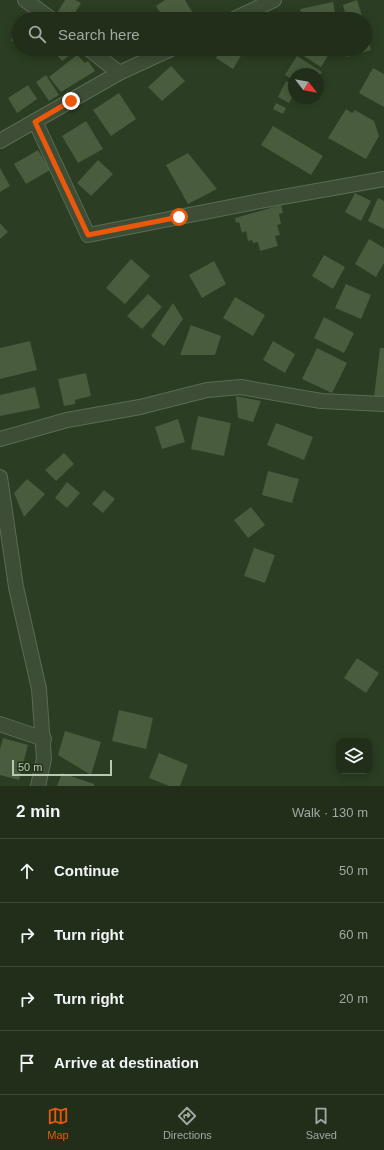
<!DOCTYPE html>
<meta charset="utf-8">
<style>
body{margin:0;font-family:Helvetica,sans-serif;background:#283623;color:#f1f3f6}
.controls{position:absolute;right:12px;bottom:12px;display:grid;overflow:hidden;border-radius:8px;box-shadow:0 2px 10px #0003}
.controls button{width:36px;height:36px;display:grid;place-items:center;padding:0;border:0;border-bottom:1px solid #3d4a39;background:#202e1a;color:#f1f3f6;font:20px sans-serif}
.compass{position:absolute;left:288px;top:68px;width:36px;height:36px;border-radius:50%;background:#202e1a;box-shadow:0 2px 10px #0003;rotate:121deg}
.scale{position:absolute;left:12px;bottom:10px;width:100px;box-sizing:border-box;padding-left:4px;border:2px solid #b8c8b1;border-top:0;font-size:11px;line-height:14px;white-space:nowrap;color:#b8c8b1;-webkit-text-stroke:3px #23321b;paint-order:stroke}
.stop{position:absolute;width:12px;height:12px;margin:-9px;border:3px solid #ea580c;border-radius:50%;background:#fff}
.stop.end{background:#ea580c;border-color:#fff;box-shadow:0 1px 4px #0008}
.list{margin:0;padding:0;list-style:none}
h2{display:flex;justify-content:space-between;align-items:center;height:52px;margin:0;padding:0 16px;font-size:17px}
h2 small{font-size:13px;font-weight:400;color:#a2a8a2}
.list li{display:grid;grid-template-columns:26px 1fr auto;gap:12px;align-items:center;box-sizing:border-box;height:64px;padding:0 16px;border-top:1px solid #3d4a39}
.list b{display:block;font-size:15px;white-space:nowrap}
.list em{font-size:13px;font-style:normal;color:#a2a8a2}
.icon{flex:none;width:22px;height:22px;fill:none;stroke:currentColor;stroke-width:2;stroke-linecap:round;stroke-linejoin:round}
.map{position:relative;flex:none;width:384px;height:786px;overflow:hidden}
.search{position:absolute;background:#202e1a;box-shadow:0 2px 10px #0003;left:12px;right:12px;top:12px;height:44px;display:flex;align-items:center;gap:10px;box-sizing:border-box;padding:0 14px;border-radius:22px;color:#a2a8a2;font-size:15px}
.sheet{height:308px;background:#202e1a}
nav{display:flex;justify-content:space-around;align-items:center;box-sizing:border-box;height:56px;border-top:1px solid #3d4a39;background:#202e1a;font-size:11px;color:#a2a8a2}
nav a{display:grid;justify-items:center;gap:2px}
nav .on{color:#ea580c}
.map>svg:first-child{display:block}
.building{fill:#495c3d}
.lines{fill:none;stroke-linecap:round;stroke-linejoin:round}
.minor-casing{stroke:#5b6b54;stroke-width:16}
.minor{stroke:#3e4d36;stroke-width:14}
.route{stroke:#ea580c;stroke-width:5}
</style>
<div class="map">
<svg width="384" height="786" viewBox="0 0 384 786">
<rect width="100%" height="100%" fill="#2b3d22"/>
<g class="building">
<polygon points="65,0 75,0 81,3 71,19 56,19 54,18"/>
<polygon points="165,0 185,0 194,15 186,19 164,19 156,6"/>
<polygon points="357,0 363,19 336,19 346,16 343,5"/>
<polygon points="333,2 336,18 302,19 300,9"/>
<polygon points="19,28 19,46 11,40"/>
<polygon points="365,29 371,50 347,57 345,51 336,53 335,49 365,49"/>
<polygon points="54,49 78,49 62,61 53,50"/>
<polygon points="221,49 245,49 233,69 216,58"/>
<polygon points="305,49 315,49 318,51 320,49 332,49 321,67 302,55"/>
<polygon points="77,55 85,63 88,61 95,71 61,92 49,77"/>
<polygon points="297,56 322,72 318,78 318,74 294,74 294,81 285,75"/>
<polygon points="171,66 185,81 162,101 148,87"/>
<polygon points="373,68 384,74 384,107 359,93"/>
<polygon points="46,75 59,95 49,101 36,82"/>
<polygon points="286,81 294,85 294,94 289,103 278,97"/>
<polygon points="28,85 37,99 17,113 8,98"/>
<polygon points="119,93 136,119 111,136 93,110"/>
<polygon points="276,103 286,108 283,114 273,109"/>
<polygon points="346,109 352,113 355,110 374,121 379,136 366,159 328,138"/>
<polygon points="86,121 103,149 78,163 62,136"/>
<polygon points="273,126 323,156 311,175 261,145"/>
<polygon points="38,150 50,170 26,184 14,164"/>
<polygon points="188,153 217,189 188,204 166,165"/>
<polygon points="98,160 113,174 91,196 77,183"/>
<polygon points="0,168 10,186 0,192"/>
<polygon points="355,193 371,201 361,221 345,212"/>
<polygon points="378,198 384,201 384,229 368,221"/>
<polygon points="281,205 283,213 279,214 281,224 277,225 280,235 275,236 278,246 260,251 258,242 253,243 252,240 248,241 246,231 242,233 239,222 236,223 235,218"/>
<polygon points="0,223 8,232 0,239"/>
<polygon points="369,239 384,248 384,263 376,277 355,264"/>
<polygon points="324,255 345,267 333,289 312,276"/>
<polygon points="131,259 150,276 125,304 106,288"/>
<polygon points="214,261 226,284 202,298 189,275"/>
<polygon points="346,284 371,295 361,319 335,308"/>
<polygon points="148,294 162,307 142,329 127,316"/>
<polygon points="235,297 265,315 253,336 223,318"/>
<polygon points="173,303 183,319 164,346 151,336"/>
<polygon points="324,317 354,333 344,353 314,338"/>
<polygon points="191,325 221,336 215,355 180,355"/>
<polygon points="30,341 37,370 0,379 0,348"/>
<polygon points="273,341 295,354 285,373 263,360"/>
<polygon points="317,348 347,363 332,393 302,379"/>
<polygon points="380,348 384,348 384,398 374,397"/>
<polygon points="86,373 91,396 75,400 75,404 64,406 58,379"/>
<polygon points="35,387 40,408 0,416 0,395"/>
<polygon points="236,396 261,401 253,422 238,418"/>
<polygon points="198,416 231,423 224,456 191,449"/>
<polygon points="178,419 185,442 162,449 155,427"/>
<polygon points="276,423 313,437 304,460 267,445"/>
<polygon points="64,453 74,464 56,481 45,470"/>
<polygon points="268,471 299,479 292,503 262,495"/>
<polygon points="27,479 45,494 24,517 14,493"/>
<polygon points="67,482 80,493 67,508 55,498"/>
<polygon points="104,490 115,499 103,513 92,504"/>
<polygon points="251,507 265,525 248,538 234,520"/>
<polygon points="254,548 275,555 265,583 244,576"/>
<polygon points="357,658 379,673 366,693 344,678"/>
<polygon points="119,710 153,718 146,749 112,741"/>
<polygon points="65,731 101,742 91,775 58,755"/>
<polygon points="3,738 28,745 19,780 0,775 0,749"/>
<polygon points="159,753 188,765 180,786 169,786 149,778"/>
<polygon points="62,773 94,784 94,786 57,786"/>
</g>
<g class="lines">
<g class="minor-casing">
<g id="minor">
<polyline points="25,0 51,19"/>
<polyline points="234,19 274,0"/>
<polyline points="89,49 119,73"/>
<polyline points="35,121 88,235 255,202 384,179"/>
<polyline points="0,141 119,73 171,49"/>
<polyline points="0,439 67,420 140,407 207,390 241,387 321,401 384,404"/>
<polyline points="0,477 16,587 39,689 44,759 38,786"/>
<polyline points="0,724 44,739"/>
</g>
</g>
<use href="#minor" class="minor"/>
</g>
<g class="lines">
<polyline class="route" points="71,101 35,122 88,235 179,217"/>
</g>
</svg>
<div class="controls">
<button><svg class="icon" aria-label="layers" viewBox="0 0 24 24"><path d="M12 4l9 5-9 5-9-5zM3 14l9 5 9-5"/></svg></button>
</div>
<svg class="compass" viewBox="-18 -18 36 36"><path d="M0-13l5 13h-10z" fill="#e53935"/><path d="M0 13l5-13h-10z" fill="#a2a8a2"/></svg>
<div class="scale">50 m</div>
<div class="stop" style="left:179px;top:217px"></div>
<div class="stop end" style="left:71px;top:101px"></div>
<div class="search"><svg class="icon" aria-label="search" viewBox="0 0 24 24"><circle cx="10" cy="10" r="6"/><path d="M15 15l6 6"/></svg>Search here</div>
</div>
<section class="sheet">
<h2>2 min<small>Walk · 130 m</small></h2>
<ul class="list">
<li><svg class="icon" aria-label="ahead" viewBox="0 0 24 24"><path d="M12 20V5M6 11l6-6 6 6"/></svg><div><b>Continue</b></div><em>50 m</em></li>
<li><svg class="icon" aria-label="right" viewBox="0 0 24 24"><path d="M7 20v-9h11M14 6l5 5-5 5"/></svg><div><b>Turn right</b></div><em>60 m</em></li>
<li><svg class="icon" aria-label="right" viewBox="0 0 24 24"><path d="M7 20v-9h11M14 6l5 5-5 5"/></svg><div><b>Turn right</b></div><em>20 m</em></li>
<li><svg class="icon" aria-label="arrive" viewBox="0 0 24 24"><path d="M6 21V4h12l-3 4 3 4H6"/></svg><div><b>Arrive at destination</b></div></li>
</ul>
</section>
<nav>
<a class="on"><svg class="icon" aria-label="map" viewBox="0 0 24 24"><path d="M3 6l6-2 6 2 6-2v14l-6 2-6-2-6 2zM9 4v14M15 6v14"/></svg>Map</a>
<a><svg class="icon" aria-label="directions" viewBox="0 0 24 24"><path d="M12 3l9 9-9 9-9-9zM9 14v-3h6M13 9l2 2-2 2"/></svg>Directions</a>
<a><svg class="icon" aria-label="saved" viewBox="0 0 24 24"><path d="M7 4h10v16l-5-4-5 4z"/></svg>Saved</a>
</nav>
